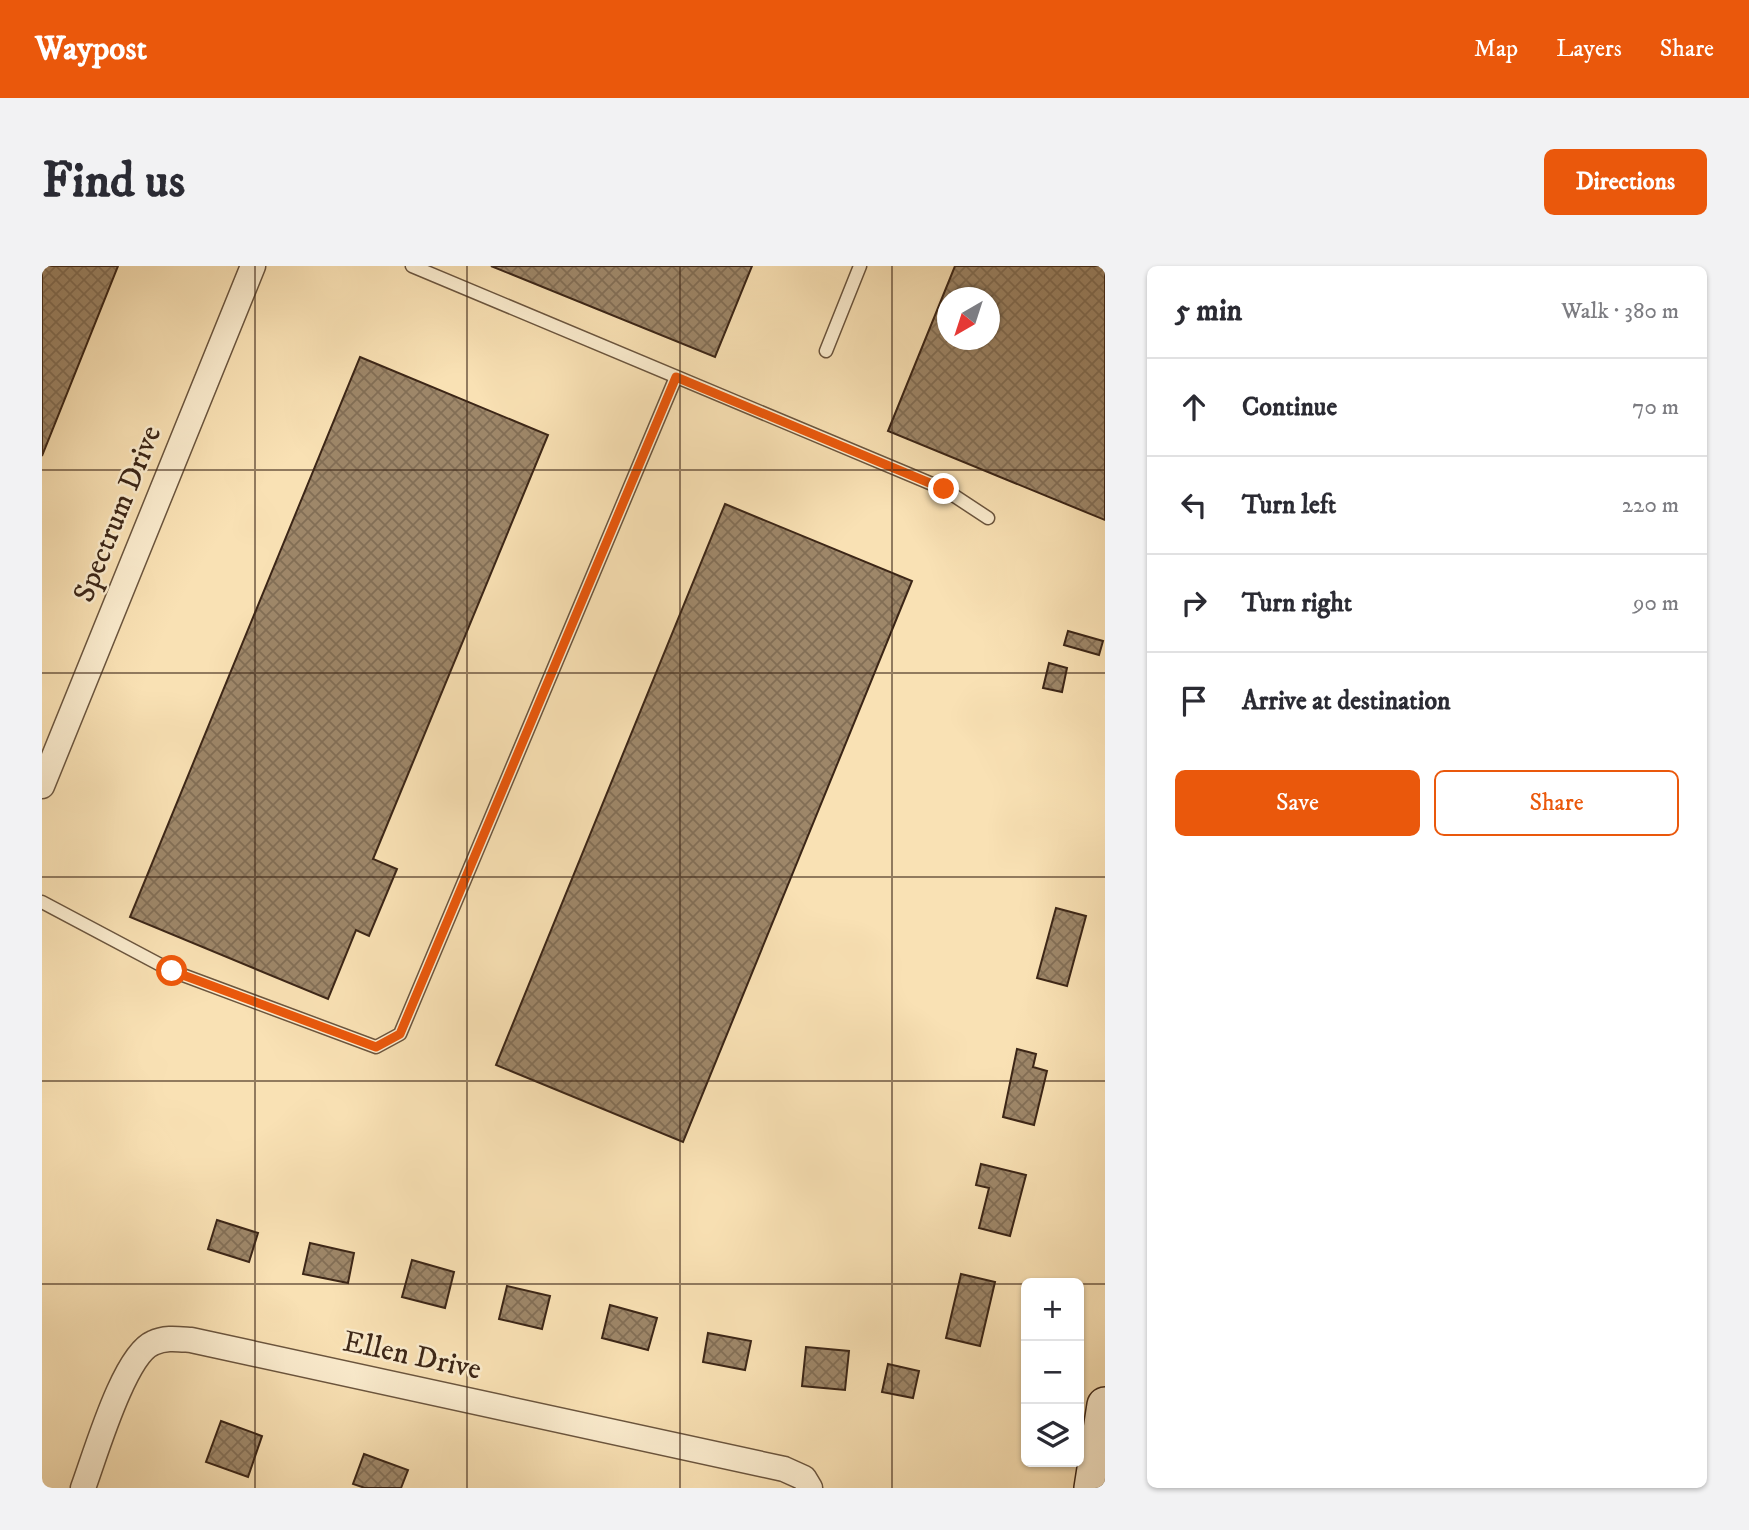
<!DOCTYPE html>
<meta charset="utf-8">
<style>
body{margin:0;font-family:"IM FELL DW Pica",serif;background:#f2f2f3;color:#2b2b33}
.controls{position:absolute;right:21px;bottom:21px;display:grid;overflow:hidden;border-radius:10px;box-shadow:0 2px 5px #0004}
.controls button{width:63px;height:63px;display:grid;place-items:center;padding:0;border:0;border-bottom:2px solid #e1e1e2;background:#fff;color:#2b2b33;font:35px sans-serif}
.compass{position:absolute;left:895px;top:21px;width:63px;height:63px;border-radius:50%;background:#fff;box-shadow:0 2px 5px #0004;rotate:219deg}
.stop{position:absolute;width:21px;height:21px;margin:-16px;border:5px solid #ea580c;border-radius:50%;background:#fff}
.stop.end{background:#ea580c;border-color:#fff;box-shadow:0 2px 7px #0008}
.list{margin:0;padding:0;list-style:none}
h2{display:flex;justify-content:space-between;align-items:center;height:91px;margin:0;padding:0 28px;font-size:30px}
h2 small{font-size:23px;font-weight:400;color:#7c7c81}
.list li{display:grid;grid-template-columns:46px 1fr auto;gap:21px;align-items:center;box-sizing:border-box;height:98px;padding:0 28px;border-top:2px solid #e1e1e2}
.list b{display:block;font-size:26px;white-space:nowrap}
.list em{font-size:23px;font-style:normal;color:#7c7c81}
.actions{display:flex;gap:14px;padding:21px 28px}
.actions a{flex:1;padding:16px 0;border:2px solid #ea580c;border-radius:10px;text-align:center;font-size:24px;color:#ea580c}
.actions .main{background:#ea580c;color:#fff}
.icon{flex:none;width:38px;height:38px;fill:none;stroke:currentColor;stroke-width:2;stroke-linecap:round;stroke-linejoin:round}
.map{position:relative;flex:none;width:1063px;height:1222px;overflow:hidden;border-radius:10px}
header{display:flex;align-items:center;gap:42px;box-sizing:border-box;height:98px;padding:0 35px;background:#ea580c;color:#fff}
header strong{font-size:33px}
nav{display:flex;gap:38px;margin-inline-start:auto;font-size:24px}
.intro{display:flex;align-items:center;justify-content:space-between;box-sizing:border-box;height:168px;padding:0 42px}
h1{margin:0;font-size:49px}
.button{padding:18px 32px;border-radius:10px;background:#ea580c;color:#fff;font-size:24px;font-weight:700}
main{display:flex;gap:42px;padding:0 42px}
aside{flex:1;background:#fff;border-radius:10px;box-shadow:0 2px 5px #0004}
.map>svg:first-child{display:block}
.building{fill:url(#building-cross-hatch);stroke:#3c2617;stroke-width:2;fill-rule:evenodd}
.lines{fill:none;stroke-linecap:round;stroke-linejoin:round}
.service-casing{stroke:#6b553e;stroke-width:15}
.minor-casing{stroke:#6b553e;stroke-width:27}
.secondary-casing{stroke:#3c2617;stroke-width:38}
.service{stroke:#fbecce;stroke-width:12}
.minor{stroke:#fbecce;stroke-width:24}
.secondary{stroke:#fbecce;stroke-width:35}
.route{stroke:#ea580c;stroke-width:9}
.grid{fill:none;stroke:#3c2617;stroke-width:2;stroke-opacity:0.55}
.labels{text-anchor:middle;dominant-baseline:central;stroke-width:5;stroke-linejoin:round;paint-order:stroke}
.street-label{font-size:30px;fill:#3c2617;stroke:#fbecce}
</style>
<header>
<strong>Waypost</strong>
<nav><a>Map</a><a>Layers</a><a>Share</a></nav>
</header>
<div class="intro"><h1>Find us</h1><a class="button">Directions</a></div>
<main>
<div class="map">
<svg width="1063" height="1222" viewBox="0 0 1063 1222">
<defs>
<pattern id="building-cross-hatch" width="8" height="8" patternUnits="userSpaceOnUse" patternTransform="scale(1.75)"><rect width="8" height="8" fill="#9e8769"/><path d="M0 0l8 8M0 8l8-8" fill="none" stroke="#826e55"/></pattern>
</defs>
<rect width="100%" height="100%" fill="#f9e1b4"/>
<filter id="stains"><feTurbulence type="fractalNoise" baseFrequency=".00286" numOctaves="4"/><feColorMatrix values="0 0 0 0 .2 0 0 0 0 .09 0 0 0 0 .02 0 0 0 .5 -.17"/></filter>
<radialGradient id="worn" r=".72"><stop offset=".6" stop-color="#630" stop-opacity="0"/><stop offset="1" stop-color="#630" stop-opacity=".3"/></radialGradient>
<g class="building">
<polygon points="0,0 76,0 0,190"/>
<polygon points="449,0 710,0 673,91"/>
<path d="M913,0H1063V254L846,165ZM906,32H948V74H906Z"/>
<polygon points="318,91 506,169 331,593 355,603 327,670 314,664 286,733 88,651"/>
<polygon points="683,238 870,315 641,876 454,799"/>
<polygon points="1026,365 1061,375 1057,389 1022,379"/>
<polygon points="1007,397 1025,402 1020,426 1001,422"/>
<polygon points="1014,642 1044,650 1025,720 995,712"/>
<polygon points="975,783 994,788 991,801 1005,805 992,859 961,851"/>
<polygon points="939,898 984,909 968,970 937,962 947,922 934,919"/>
<polygon points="175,954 216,967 207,996 166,983"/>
<polygon points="268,977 312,987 306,1017 261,1008"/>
<polygon points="370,994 412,1006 403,1042 360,1031"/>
<polygon points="919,1008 953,1016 938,1080 904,1072"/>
<polygon points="465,1020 508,1030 500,1063 457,1053"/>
<polygon points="568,1039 615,1052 606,1084 560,1072"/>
<polygon points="666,1067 709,1075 703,1104 661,1096"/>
<polygon points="764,1081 807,1085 803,1124 760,1120"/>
<polygon points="846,1098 877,1105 871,1132 840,1126"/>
<polygon points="179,1155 220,1170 206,1211 164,1196"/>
<polygon points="322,1188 366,1204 359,1222 323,1222 311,1218"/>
</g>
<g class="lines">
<g class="service-casing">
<g id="service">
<polyline points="370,0 902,223 946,252"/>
<polyline points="784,85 818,0"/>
<polyline points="0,636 130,705 334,781 358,768 634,111"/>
</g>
</g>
<g class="minor-casing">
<g id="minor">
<polyline points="0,520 211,0"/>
<path d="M41,1222C53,1190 82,1089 111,1077C123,1071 136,1073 149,1074L742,1203L762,1212L768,1222"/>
</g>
</g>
<g class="secondary-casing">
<polyline id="secondary" points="1050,1222 1063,1139"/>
</g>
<use href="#service" class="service"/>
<use href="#minor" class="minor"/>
<use href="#secondary" class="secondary"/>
</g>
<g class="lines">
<polyline class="route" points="130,705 334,781 358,768 634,111 902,223"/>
</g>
<path class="grid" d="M213,0V1222M425,0V1222M638,0V1222M850,0V1222M0,204H1063M0,407H1063M0,611H1063M0,815H1063M0,1018H984M1037,1018H1063"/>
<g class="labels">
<g class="street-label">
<text transform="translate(76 248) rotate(-68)">Spectrum Drive</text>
<text transform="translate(370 1090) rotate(12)">Ellen Drive</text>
</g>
</g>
<rect width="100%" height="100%" filter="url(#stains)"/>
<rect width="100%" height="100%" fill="url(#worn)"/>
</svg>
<div class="controls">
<button>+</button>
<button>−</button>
<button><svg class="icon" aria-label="layers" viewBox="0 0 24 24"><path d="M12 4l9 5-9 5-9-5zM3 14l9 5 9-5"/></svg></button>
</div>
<svg class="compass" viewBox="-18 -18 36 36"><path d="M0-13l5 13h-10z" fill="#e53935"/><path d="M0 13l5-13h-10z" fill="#7c7c81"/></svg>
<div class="stop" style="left:130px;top:705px"></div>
<div class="stop end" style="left:902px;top:223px"></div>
</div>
<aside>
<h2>5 min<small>Walk · 380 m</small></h2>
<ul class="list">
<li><svg class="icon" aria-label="ahead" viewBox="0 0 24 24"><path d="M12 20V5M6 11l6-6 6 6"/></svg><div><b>Continue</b></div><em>70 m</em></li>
<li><svg class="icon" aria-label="left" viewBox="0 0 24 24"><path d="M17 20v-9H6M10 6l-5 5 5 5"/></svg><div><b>Turn left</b></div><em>220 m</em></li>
<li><svg class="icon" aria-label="right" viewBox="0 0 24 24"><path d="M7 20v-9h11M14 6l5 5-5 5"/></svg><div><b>Turn right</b></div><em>90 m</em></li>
<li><svg class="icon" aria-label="arrive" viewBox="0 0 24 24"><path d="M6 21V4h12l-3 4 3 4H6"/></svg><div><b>Arrive at destination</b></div></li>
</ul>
<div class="actions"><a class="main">Save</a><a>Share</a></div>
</aside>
</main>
